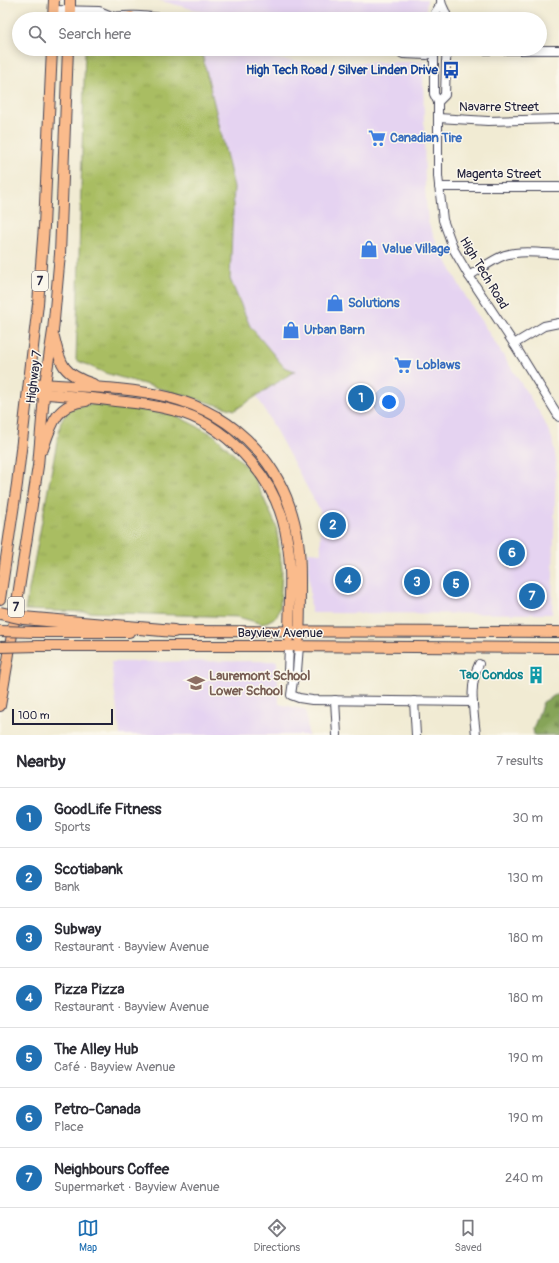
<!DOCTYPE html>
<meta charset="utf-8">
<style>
body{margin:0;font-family:Pangolin,sans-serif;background:#f2f2f3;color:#2b2b33}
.scale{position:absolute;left:12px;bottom:10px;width:101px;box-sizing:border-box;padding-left:4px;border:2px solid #22223b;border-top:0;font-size:11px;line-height:14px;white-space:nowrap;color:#22223b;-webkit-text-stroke:3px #fbf7ec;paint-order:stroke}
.you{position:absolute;left:389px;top:402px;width:14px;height:14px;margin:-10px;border:3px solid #fff;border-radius:50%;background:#1a73e8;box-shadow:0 0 0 6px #1a73e833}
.badge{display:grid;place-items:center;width:26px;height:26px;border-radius:50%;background:#1f6fb2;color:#fff;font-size:13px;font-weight:700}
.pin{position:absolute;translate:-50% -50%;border:2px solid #fff;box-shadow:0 1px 4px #0006}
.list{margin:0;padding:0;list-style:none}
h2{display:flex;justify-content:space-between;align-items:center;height:52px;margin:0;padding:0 16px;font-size:17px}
h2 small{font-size:13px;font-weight:400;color:#7c7c81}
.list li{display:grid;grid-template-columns:26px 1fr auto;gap:12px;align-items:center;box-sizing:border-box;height:60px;padding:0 16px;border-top:1px solid #e1e1e2}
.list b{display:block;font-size:15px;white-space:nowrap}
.list p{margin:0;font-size:13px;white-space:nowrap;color:#7c7c81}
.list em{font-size:13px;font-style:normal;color:#7c7c81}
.icon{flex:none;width:22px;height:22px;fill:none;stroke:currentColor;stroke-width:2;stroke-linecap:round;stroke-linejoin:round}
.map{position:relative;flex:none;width:559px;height:735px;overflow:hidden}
.search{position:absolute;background:#fff;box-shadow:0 2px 10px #0003;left:12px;right:12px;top:12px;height:44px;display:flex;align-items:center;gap:10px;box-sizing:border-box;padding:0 14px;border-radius:22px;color:#7c7c81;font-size:15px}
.sheet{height:472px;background:#fff}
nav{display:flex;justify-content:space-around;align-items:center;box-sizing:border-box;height:56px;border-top:1px solid #e1e1e2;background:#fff;font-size:11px;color:#7c7c81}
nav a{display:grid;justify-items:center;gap:2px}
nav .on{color:#1f6fb2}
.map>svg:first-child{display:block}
.built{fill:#e5d3f1}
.grass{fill:url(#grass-tufts);stroke:#66704e}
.forest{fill:url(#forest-firs);stroke:#54634a}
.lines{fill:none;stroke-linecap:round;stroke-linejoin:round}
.minor-casing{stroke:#414052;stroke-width:10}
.major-casing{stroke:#414052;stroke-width:12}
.highway-casing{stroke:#414052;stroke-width:14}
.minor{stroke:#fff;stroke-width:8}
.major{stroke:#fabb8c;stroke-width:10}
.highway{stroke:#fabb8c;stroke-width:12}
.major-bridge-casing{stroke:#414052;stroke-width:12;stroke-linecap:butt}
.highway-bridge-casing{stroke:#414052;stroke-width:14;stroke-linecap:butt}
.major-bridge{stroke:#fabb8c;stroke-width:10}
.highway-bridge{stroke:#fabb8c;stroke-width:12}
.labels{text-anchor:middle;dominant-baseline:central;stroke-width:3;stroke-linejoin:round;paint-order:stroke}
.shield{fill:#fbf7ec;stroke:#636270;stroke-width:1}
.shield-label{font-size:12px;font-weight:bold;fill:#22223b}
.transit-label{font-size:13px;font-weight:bold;fill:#164399;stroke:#fbf7ec;text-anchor:end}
.street-label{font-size:13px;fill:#22223b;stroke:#fbf7ec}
.shop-label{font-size:13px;font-weight:bold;fill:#366cbe;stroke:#fbf7ec;text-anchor:start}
.culture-label{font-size:13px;font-weight:bold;fill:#0d838f;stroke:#fbf7ec;text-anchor:end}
.education-label{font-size:13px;font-weight:bold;fill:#785e54;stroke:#fbf7ec;text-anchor:start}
</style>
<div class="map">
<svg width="559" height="735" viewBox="0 0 559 735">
<defs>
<pattern id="grass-tufts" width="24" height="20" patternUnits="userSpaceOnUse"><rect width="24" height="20" fill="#a9bd62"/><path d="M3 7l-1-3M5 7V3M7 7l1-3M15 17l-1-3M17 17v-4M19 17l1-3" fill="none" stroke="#91a256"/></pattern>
<pattern id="forest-firs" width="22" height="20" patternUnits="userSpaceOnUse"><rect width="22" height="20" fill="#86a458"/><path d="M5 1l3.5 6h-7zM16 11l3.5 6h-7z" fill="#6d854a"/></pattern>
</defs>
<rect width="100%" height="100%" fill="#fbf7ec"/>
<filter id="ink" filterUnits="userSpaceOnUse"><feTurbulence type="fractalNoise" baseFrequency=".025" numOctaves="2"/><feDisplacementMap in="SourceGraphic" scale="8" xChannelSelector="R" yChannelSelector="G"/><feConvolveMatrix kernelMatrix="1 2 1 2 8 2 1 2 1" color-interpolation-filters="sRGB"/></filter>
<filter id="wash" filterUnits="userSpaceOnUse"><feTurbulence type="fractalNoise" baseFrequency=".012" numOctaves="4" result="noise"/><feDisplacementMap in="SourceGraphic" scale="16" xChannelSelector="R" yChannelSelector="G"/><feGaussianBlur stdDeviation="0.9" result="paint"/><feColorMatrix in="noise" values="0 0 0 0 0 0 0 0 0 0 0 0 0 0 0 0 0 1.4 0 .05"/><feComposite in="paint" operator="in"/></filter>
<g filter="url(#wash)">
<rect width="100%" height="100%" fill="#f1ebd3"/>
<g class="built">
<polygon points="158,0 427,0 425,19 230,19"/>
<polygon points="201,49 232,49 246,53 283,60 321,63 423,62 425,189 428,222 439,248 466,297 541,415 552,438 556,460 552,614 311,613 308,552 321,553 320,511 257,396 295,371 284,367 250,326 230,279 234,187"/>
<polygon points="277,661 279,704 306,710 308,735 120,735 111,662"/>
</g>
<g class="grass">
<polygon points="85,49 201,49 234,187 230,279 250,326 284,367 295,371 235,410 105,373 76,360"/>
<polygon points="91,404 173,414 214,435 251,471 276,525 282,569 280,608 276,617 263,624 238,617 25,610 61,421 70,408"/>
</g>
<polygon class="forest" points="559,693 559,735 534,735 533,729 543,702"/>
</g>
<g filter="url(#ink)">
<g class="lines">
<g class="minor-casing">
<g id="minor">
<path d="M441,0C441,7 447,11 447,19"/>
<polyline points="54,10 99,11 114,17"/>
<path d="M107,19C125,13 152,17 171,19"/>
<polyline points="435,19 435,13 441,4"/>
<polyline points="394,49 403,54 427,55 434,51 447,50 559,50"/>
<polyline points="434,49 434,94 438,102 438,176 443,220 454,250 469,276 514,344 559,417"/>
<polyline points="438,102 445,95 446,61 447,49"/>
<polyline points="438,118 488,121 559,119"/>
<polyline points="439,187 559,187"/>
<path d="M469,276C480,269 492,260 505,255C521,250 542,253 559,254"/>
<polyline points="514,344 544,326 559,323"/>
<polyline points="289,646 288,672 293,681"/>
<polyline points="299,646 297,671 293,681 291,695 299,698 312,700 473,702"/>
<polyline points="335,700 337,735"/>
<polyline points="414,701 416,735"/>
<path d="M476,735C474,712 468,686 479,664"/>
</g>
</g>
<g class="major-casing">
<g id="major">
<polyline points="53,19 54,0"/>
<polyline points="70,19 70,0"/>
<polyline points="123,19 131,17"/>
<path d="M54,337C61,366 63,374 93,384"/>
<path d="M29,383C75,387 123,386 168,397C239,415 287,468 298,541C300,554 300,567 300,580C300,600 300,619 299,638"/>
<path d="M28,392C57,395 86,397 115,401C138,403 161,406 183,413C210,422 233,441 251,462C270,484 283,511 287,540C293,572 289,605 289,637"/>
<path d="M43,449C51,425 57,403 86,401"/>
<polyline points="0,599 17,484 38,304 44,226 52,49"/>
<polyline points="167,631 559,632"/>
<polyline points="35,632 129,632"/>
<polyline points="38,646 279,646 559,648"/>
<polyline points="0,706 8,660 38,466 45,384 53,331 60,254 68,49"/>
</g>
</g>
<g class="highway-casing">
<polyline id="highway" points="23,618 174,631"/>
</g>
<use href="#minor" class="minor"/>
<use href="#major" class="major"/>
<use href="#highway" class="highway"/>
<g class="major-bridge-casing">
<g id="major-bridge">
<polyline points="0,631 35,632"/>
<polyline points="0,647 38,646"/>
</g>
</g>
<g class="highway-bridge-casing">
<polyline id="highway-bridge" points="0,613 23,618"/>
</g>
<use href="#major-bridge" class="major-bridge"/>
<use href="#highway-bridge" class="highway-bridge"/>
</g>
</g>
<defs>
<g id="bus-bare" transform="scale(1.38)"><path d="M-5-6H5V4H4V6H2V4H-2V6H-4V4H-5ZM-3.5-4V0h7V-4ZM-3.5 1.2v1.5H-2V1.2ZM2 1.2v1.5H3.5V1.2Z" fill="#1a4fb4" stroke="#fbf7ec" stroke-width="2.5" paint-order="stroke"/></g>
<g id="supermarket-bare" transform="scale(1.38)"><path d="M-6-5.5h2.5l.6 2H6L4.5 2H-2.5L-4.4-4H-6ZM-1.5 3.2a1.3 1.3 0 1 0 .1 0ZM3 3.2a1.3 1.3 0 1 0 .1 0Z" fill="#3f7fe0" stroke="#fbf7ec" stroke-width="2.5" paint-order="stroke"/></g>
<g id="shop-bare" transform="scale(1.38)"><path d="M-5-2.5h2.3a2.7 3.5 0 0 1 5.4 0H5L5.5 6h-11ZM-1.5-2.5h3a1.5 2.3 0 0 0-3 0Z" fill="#3f7fe0" stroke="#fbf7ec" stroke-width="2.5" paint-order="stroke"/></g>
<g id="building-bare" transform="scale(1.38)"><path d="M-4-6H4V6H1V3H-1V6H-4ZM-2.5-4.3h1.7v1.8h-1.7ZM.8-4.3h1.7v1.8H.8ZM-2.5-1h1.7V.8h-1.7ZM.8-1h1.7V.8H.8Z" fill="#0f9aa8" stroke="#fbf7ec" stroke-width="2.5" paint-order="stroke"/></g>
<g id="school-bare" transform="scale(1.38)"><path d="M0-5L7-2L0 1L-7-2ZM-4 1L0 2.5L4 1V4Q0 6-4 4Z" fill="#8d6e63" stroke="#fbf7ec" stroke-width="2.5" paint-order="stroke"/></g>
</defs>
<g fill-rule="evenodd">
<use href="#bus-bare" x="451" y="70"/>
<use href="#supermarket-bare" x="377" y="138"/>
<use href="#shop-bare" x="369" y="249"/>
<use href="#shop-bare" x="335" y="303"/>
<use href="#shop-bare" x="291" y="330"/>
<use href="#supermarket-bare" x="403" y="365"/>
<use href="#building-bare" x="536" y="675"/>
<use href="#school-bare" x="196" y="683"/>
</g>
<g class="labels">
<g class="shield">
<rect x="32" y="271" width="16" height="20" rx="3"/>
<rect x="8" y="597" width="16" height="20" rx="3"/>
</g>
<g class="shield-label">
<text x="40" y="281">7</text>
<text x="16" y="607">7</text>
</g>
<g class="transit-label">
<text x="438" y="70">High Tech Road / Silver Linden Drive</text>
</g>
<g class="street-label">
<text x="499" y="107">Navarre Street</text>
<text x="499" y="174">Magenta Street</text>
<text transform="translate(484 273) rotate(59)">High Tech Road</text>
<text transform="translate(34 377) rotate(-83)">Highway 7</text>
<text x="280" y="633">Bayview Avenue</text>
</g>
<g class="shop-label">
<text x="390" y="138">Canadian Tire</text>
<text x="382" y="249">Value Village</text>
<text x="348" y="303">Solutions</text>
<text x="304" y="330">Urban Barn</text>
<text x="416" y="365">Loblaws</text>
</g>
<g class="culture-label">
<text x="523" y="675">Tao Condos</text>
</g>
<g class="education-label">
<text x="209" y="676">Lauremont School<tspan x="209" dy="15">Lower School</tspan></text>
</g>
</g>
</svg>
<div class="scale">100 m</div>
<div class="you"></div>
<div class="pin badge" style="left:361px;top:398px">1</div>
<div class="pin badge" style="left:333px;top:525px">2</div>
<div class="pin badge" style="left:417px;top:582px">3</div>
<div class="pin badge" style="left:348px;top:580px">4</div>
<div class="pin badge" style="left:456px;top:584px">5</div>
<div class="pin badge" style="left:512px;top:553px">6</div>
<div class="pin badge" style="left:532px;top:596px">7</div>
<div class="search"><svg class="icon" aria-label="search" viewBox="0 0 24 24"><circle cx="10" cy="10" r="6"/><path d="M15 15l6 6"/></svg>Search here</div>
</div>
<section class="sheet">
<h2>Nearby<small>7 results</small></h2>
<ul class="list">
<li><span class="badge">1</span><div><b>GoodLife Fitness</b><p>Sports</p></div><em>30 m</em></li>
<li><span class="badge">2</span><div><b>Scotiabank</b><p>Bank</p></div><em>130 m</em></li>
<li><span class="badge">3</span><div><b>Subway</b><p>Restaurant · Bayview Avenue</p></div><em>180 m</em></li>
<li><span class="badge">4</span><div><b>Pizza Pizza</b><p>Restaurant · Bayview Avenue</p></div><em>180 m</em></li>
<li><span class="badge">5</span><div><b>The Alley Hub</b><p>Café · Bayview Avenue</p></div><em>190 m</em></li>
<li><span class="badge">6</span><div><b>Petro-Canada</b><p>Place</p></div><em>190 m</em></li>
<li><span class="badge">7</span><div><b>Neighbours Coffee</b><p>Supermarket · Bayview Avenue</p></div><em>240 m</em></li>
</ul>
</section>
<nav>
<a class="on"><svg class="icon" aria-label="map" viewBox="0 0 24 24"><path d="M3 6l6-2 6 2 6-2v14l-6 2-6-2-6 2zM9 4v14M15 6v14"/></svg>Map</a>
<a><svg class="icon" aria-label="directions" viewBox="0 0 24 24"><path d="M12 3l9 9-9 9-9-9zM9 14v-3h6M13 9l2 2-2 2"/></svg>Directions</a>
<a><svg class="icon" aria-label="saved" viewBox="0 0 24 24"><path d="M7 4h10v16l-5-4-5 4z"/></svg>Saved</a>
</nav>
